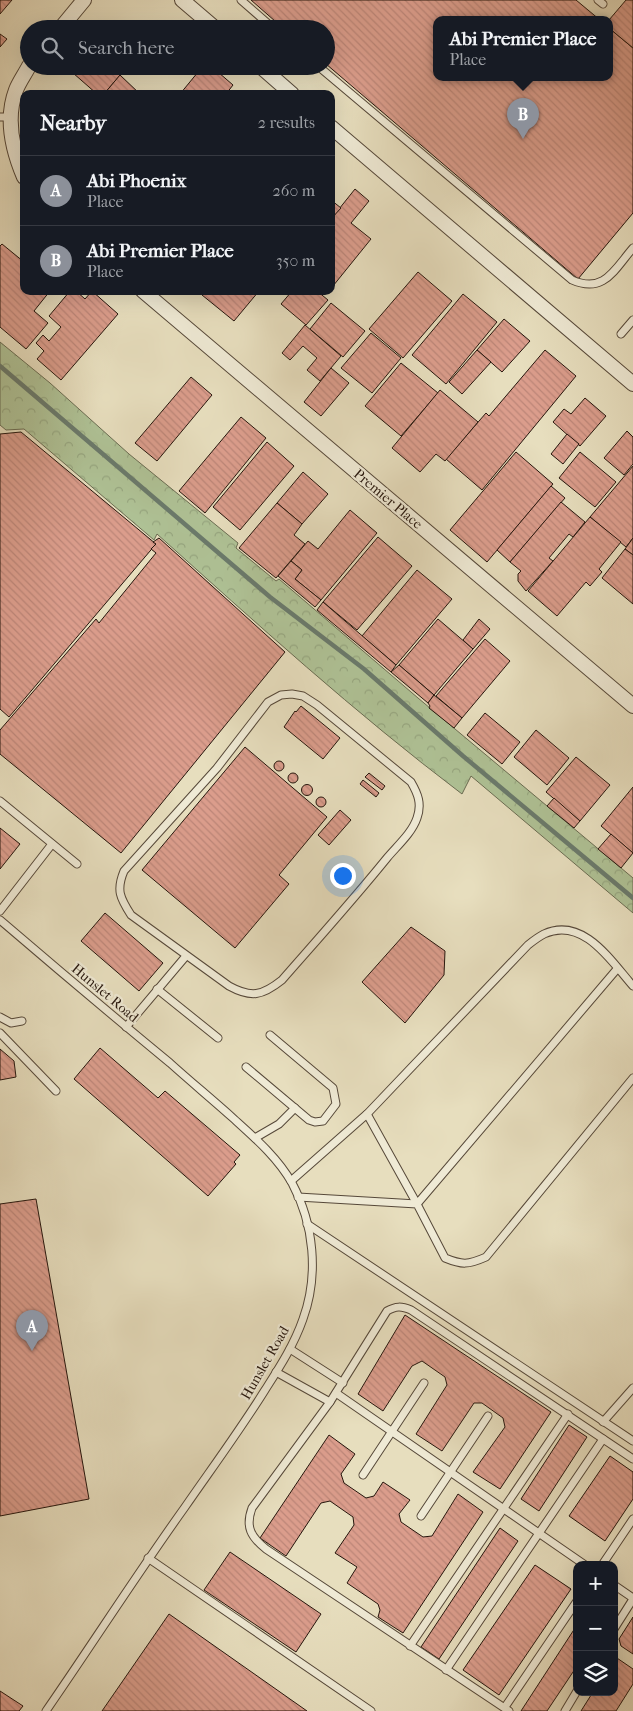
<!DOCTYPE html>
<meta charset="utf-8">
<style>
body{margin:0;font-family:"IM FELL French Canon",serif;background:#20242c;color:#f1f3f6}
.controls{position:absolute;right:15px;bottom:15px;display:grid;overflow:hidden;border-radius:10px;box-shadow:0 5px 20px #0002}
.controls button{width:45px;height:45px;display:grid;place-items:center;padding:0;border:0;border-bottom:1px solid #363941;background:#171b24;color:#f1f3f6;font:25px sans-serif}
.you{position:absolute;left:342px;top:875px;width:18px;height:18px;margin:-12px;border:4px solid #fff;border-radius:50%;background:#1a73e8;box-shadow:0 0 0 8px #1a73e833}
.badge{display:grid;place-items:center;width:32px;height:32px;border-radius:50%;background:#8c9099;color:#fff;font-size:16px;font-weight:700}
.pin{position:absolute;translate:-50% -41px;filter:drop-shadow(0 1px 2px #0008)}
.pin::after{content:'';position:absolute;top:26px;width:18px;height:15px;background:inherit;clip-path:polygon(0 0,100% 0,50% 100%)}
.popup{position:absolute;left:433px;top:16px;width:180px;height:65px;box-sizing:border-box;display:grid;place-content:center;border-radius:10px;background:#171b24;filter:drop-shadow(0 1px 4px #0005);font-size:16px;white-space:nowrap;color:#9ea1a6}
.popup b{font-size:19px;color:#f1f3f6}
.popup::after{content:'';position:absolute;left:50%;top:100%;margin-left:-10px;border:10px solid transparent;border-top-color:#171b24}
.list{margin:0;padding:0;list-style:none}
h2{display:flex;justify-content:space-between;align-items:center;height:65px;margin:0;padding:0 20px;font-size:21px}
h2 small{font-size:16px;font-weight:400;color:#9ea1a6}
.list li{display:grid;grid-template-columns:32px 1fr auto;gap:15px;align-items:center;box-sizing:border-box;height:70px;padding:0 20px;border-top:1px solid #363941}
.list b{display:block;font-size:19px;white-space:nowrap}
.list p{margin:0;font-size:16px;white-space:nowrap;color:#9ea1a6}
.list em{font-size:16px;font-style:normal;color:#9ea1a6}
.icon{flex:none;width:28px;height:28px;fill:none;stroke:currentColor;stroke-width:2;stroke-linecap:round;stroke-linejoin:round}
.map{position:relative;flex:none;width:633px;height:1711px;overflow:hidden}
.search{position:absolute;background:#171b24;box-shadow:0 5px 20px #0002;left:20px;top:20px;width:315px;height:55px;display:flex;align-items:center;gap:12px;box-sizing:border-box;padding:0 18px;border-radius:28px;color:#9ea1a6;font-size:19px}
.panel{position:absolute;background:#171b24;box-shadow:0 5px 20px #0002;left:20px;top:90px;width:315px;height:205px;border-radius:10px}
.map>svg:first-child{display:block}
.forest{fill:url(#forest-crowns);stroke:#6a6c52}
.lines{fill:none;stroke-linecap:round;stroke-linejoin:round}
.stream{stroke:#6a7a6c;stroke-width:4.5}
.building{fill:url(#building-back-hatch);stroke:#26160d}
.service-casing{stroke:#564839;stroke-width:9}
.minor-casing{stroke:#564839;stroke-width:16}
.service{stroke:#efead5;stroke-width:7}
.minor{stroke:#efead5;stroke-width:14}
.labels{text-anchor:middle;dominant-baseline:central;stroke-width:4.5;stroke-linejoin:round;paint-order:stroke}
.street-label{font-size:14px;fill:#26160d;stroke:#efead5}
</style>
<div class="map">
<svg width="633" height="1711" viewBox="0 0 633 1711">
<defs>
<pattern id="forest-crowns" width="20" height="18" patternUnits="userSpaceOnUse" patternTransform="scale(1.25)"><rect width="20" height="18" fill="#afc296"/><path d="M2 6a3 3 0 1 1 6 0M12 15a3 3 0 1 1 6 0" fill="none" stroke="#96a680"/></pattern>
<pattern id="building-back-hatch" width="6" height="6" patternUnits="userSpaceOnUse" patternTransform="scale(1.25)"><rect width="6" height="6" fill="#db9d8c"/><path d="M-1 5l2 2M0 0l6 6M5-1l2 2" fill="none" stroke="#bc8678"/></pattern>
</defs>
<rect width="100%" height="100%" fill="#e7debe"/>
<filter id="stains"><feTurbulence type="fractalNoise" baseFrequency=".004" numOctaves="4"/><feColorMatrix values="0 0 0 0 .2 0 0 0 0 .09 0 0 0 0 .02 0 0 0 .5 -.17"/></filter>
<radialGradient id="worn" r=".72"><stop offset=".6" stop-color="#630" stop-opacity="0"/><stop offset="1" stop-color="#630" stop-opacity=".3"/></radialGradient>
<path class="forest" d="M0,342L50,383L129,454L238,543L236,548L276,581L279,579L418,698L633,878V913L471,776L462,794C355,713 256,623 157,534L154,540L24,429L6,430L0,425Z"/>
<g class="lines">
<polyline class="stream" points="0,366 270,597 364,669 463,756 633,898"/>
</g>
<g class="building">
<polygon points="0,0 12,0 0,14"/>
<polygon points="251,0 576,0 600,20 437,20 437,78 609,78 609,28 633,48 633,213 578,279 326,64 326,29 284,29"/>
<polygon points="626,0 633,0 633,48 609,28 609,20"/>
<polygon points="0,34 7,39 0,47"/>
<polygon points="65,66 128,66 104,94 97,94"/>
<polygon points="203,66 211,66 233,85 226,94 180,94"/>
<polygon points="120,75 140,94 104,94"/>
<polygon points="355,189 369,201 351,223 371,239 333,286 331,285 331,219"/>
<polygon points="331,200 341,208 331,219"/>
<polygon points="2,244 24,262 24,291 50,291 34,311 48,323 26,349 0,327 0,246"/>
<polygon points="418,272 452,301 403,358 369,329"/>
<polygon points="70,291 76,291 85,299 92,291 118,314 61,380 37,359 44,351 36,343 43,335 49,341 61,327 49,316"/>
<polygon points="206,291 259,291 234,321 202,295"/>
<polygon points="292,291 317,291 328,300 306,325 281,304"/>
<polygon points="463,294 497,322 446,384 412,355"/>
<polygon points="331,303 365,331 343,357 310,329"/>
<polygon points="504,319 530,341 502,372 477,350"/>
<polygon points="305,325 341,356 320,381 307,370 317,358 303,346 290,360 282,353"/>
<polygon points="371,333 401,358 372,393 341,368"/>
<polygon points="477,350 491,362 462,394 449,382"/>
<polygon points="545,350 576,376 482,490 446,459 486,413 489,416"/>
<polygon points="401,363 438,393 401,436 365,406"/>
<polygon points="331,368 349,383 321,416 304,402"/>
<polygon points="191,377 212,395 157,461 135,443"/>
<polygon points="440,390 478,422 445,461 436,454 420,472 392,448"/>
<polygon points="585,398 606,416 580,446 553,422 564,409 571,414"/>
<polygon points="241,417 266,438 205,513 179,491"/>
<polygon points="627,431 633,437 633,464 624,475 604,458"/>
<polygon points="21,432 156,544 9,717 0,709 0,434"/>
<polygon points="567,434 579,444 563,464 551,454"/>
<polygon points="267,442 294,466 240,530 213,507"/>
<polygon points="516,452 553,484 487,562 450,530"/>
<polygon points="580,452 616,482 595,507 559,478"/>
<polygon points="633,466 633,538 626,547 590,517"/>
<polygon points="303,472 328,494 302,524 277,503"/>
<polygon points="551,486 565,498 510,562 497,550"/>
<polygon points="561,502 585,522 573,537 569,534 549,558 553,561 526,591 518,581 518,574 521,571 510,562"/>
<polygon points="277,503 302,524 294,535 305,544 276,578 239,548"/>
<polygon points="350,510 377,533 321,600 295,579 302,570 291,561 308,541 318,549"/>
<polygon points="590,517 621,542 599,569 602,572 590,586 586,582 557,616 528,591"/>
<polygon points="378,537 412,566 357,630 323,602"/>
<polygon points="159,538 285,652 121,853 0,754 0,730 96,619 99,623 156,553 151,549 156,544 153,542"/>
<polygon points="633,538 633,555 625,549"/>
<polygon points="625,549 633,555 633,604 602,578"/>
<polygon points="291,561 302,570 295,579 321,600 315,607 278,576"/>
<polygon points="417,570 452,599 396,665 362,636"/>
<polygon points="323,602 396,665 391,672 317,610"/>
<polygon points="438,619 473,649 434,695 399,665"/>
<polygon points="479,619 490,629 473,649 463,640"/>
<polygon points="485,639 510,661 462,718 436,696"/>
<polygon points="399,665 434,695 428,703 391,672"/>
<polygon points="434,695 462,718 454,728 429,708 430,706 428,703"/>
<polygon points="301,706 340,738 323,759 284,727 295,711 296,712"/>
<polygon points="485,713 520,742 502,764 467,735"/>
<polygon points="536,730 569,758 547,785 514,757"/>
<polygon points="245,747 327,817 279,875 289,884 235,948 142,870"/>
<polygon points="576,757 610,785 580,821 546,792"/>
<circle cx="279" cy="766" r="5"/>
<circle cx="293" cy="778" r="5"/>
<polygon points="369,773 385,786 382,790 365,777"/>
<polygon points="363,780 379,793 376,797 360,784"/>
<circle cx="307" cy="790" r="5.5"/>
<polygon points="633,787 633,853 601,826"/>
<circle cx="321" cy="802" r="5"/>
<polygon points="554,798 580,821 574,828 547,806"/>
<polygon points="340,810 351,820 329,845 318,835"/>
<polygon points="0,828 20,844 0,869"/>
<polygon points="611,834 633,853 621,868 598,849"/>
<polygon points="105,913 163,963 139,991 81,941"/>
<polygon points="411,927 445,951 444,975 405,1023 362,982"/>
<polygon points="100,1048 158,1098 165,1091 240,1155 234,1162 236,1164 208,1196 74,1079"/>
<polygon points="0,1049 14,1061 16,1077 0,1080"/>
<polygon points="36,1199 89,1499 0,1516 0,1204"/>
<polygon points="405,1315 551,1412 500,1489 473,1472 505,1427 503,1418 482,1403 474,1403 442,1451 416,1434 447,1385 445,1377 422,1361 412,1366 383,1411 358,1394"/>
<polygon points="569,1425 587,1437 539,1511 521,1499"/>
<polygon points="329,1435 355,1454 341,1474 344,1483 366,1498 374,1496 383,1482 410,1500 399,1514 401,1522 423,1537 432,1536 458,1494 483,1512 403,1633 378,1617 380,1610 378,1604 347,1583 357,1567 335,1553 354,1525 353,1517 330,1501 321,1503 286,1556 260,1538"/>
<polygon points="610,1456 633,1472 633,1499 605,1541 569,1516"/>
<polygon points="500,1528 518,1541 439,1659 421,1647"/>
<polygon points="230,1552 321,1614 296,1652 204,1590"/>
<polygon points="535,1565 571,1589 499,1695 463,1670"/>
<polygon points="169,1614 307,1711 102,1711"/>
<polygon points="633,1617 633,1654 621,1646 619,1639"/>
<polygon points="577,1625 577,1666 547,1711 521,1711"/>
<polygon points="614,1656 633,1669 633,1684 616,1711 581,1711 593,1692 614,1692"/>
<polygon points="0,1691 23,1706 19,1711 0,1711"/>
</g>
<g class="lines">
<g class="service-casing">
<g id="service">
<polyline points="241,0 274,29"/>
<polyline points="598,0 603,4"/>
<path d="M318,66L572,280C604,294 614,270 633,248"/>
<polyline points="0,117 10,117"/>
<polyline points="621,334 633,320"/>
<path d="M292,694L303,696L317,705L411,782C418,794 422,804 417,818C412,833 397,846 387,858C353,900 317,940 282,980C262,996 251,998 229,986L131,915C120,898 116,890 124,871L217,768L268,702L281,695Z"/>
<polyline points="0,801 77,864"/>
<polyline points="0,911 52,844"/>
<path d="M0,920C56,968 113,1016 170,1063C191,1082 213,1100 234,1119C255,1138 278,1158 292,1183C314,1224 319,1275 303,1319C294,1345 279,1368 265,1390C240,1430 212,1468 185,1507C137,1574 93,1643 46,1711"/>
<polyline points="157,989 218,1038"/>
<polyline points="0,1017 11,1023 22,1021"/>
<polyline points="126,1027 186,956"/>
<polyline points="0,1033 56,1091"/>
<polyline points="246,1067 309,1120 315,1122 323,1121 336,1104 333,1088 270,1035"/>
<polyline points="367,1114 417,1204 617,969"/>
<polyline points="255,1138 279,1124 295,1108"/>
<path d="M291,1181L367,1114L528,945C533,941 538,937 544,934C583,916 611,961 633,986"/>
<path d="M298,1197L417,1204L445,1258C462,1265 468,1265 486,1257L633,1078"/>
<polyline points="307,1224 633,1441"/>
<polyline points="290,1349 343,1383"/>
<polyline points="276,1372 330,1402"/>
<polyline points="336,1393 585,1565"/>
<polyline points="603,1422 633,1388"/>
<polyline points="363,1475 424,1383"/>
<polyline points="421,1516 488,1416"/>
<polyline points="148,1558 371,1711"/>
<polyline points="602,1565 633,1519"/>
<polyline points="614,1585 633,1598"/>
<polyline points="614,1629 633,1599"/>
<polyline points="410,1646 568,1414"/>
<polyline points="446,1670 603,1439"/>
<polyline points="505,1707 577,1601"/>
<path d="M509,1711L266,1549C251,1537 245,1527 252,1508L330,1402L387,1311C396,1306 401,1306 411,1310L633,1459"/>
<polyline points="565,1711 577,1691"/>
</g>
</g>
<g class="minor-casing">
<g id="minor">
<polyline points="182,0 216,29"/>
<polyline points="60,29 84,0"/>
<polyline points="260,66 292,94"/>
<polyline points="331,127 633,384"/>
<path d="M24,177C12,149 5,119 16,90C19,82 25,74 29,66"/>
<polyline points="143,291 633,706"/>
</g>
</g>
<use href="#service" class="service"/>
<use href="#minor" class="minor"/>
</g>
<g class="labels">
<g class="street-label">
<text transform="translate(388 499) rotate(40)">Premier Place</text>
<text transform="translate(105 993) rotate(40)">Hunslet Road</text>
<text transform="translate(265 1363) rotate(-60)">Hunslet Road</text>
</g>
</g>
<rect width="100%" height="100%" filter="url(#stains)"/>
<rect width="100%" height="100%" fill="url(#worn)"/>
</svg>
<div class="controls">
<button>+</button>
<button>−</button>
<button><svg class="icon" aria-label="layers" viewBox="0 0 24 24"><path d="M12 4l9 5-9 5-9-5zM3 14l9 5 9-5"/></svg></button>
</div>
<div class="you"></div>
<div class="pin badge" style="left:32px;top:1351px">A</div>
<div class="pin badge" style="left:523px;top:139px">B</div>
<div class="popup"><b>Abi Premier Place</b>Place</div>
<div class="search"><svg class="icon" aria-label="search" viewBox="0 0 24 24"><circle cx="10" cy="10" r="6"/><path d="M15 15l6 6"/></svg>Search here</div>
<section class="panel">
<h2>Nearby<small>2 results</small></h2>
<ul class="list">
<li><span class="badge">A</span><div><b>Abi Phoenix</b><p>Place</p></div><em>260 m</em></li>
<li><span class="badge">B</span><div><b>Abi Premier Place</b><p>Place</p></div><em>350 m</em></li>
</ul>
</section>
</div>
